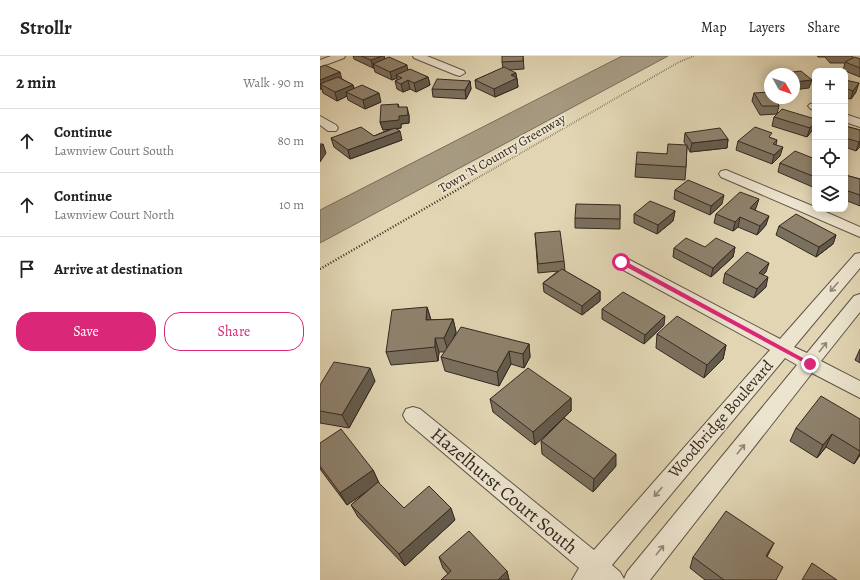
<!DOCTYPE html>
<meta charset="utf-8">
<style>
body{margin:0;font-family:Alegreya,serif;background:#f6f6f6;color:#222}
.controls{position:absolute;right:12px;top:12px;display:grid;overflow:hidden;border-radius:8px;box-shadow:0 2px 10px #0003}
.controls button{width:36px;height:36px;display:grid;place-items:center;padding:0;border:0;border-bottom:1px solid #e0e0e0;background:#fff;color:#222;font:20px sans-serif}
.compass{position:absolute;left:444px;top:12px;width:36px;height:36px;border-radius:50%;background:#fff;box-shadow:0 2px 10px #0003;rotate:130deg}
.stop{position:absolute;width:12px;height:12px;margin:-9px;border:3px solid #db2777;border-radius:50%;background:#fff}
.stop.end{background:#db2777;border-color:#fff;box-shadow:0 1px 4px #0008}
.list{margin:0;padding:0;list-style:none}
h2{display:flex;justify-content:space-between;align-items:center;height:52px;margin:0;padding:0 16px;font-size:17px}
h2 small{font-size:13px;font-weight:400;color:#767676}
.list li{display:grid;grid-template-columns:26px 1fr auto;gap:12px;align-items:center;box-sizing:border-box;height:64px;padding:0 16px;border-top:1px solid #e0e0e0}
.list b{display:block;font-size:15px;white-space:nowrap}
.list p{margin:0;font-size:13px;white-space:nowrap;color:#767676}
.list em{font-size:13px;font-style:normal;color:#767676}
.actions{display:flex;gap:8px;padding:12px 16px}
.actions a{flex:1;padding:9px 0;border:1px solid #db2777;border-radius:16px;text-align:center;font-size:14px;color:#db2777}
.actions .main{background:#db2777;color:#fff}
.icon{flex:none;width:22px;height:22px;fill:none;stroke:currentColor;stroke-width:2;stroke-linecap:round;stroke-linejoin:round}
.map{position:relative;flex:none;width:540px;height:524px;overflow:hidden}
header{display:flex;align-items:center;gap:24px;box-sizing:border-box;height:56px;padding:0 20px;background:#fff;border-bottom:1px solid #e0e0e0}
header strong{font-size:19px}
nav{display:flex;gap:22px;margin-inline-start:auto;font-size:14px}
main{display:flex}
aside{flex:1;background:#fff}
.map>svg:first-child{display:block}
.water{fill:#a69a81;stroke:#786c5b}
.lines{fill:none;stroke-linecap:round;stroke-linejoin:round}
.minor-casing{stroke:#5f5346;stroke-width:2}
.path-far1{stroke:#342821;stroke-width:1.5;stroke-dasharray:0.5 1.5;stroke-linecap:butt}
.path{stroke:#342821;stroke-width:2.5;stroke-dasharray:1 2;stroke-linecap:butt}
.minor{fill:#ece4ce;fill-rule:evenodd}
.wall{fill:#7a705e;stroke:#342821}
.shaded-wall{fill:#635b4c;stroke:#342821}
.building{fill:#8e826d;stroke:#342821}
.oneway{stroke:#908678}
.route{fill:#db2777}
.labels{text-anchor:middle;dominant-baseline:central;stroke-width:3.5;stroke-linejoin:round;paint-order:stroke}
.far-street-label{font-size:13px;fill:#342821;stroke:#ece4ce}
.street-label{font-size:16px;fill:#342821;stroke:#ece4ce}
.near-street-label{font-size:19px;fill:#342821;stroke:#ece4ce}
</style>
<header>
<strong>Strollr</strong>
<nav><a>Map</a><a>Layers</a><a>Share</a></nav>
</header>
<main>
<aside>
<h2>2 min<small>Walk · 90 m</small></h2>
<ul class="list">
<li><svg class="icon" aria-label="ahead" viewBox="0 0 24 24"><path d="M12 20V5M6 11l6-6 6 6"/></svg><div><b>Continue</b><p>Lawnview Court South</p></div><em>80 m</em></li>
<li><svg class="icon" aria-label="ahead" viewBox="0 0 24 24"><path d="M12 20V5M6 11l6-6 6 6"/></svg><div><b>Continue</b><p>Lawnview Court North</p></div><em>10 m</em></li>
<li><svg class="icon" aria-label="arrive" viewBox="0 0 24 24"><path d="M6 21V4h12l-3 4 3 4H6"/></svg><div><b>Arrive at destination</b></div></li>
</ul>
<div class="actions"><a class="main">Save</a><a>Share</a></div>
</aside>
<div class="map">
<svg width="540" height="524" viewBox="0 0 540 524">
<rect width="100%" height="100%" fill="#e1d5b3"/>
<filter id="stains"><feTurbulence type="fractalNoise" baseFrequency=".005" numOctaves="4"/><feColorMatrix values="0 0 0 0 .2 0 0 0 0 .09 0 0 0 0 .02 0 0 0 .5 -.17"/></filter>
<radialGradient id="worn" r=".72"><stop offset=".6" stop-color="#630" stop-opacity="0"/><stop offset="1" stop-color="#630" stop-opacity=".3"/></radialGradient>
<polygon class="water" points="302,0 348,0 0,187 0,154"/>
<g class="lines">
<g class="minor-casing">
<g id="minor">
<polygon points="11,0 25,0 24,2 0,11 0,4"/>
<polygon points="93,0 107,0 144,15 145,17 140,20 136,19 94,2"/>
<polygon points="495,47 495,54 491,53 488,50 490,48"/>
<polygon points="525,58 540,63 540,71 525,66"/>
<polygon points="0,60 16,69 18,72 16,75 8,75 0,69"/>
<polygon points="406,114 495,151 495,153 499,153 540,171 540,181 401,121 399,118 401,115"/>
<path d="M540,197V212L474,291L487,297L534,240L540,238V256L501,305L540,325V342L492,317L330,524H252L259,512L86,365L83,359L86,353L93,351L100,353L274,494L450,294L296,210L293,206L296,202L301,201L306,202L460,283L535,198ZM465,302L477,309L307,516L304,523L300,516L292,509Z"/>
</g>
</g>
<polyline class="path-far1" points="147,128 359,6 374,0"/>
<polyline class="path" points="0,213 149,127"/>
<use href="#minor" class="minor"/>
</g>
<g class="wall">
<polygon points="33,0 64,0 65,3 88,14 108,21 110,29 96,36 90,33 83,36 77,33 75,25 77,24 77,22 72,24 55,16 54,12 53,12 34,3"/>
<polygon points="203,0 204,13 189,14 197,22 198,31 175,41 156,32 155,24 183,12 182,6"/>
<polygon points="497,0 533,0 532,3 540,3 540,21 523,14 525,7 510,7 505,1 498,1"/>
<polygon points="0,11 33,29 34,32 61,46 45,53 28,44 27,40 17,45 3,37 2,33 0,33"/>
<polygon points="525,24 536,36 531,43 525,42"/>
<polygon points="150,25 151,33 146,43 113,41 112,33"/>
<polygon points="434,37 459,50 457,58 495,63 494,72 487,81 452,70 454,61 457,58 440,59 432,45"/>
<polygon points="78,48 79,51 89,59 89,67 81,68 81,72 76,73 82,84 30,103 14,91 11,82 54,80 70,73 63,74 60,66"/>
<polygon points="525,70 540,74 540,91 536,95 525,91"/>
<polygon points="365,77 408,83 407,92 370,96 367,90 366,111 365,124 315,121 316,108 346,98 366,89 364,86"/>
<polygon points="451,82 457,84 456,89 460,100 452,108 416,94 418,85"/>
<polygon points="495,103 495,132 458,116 460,107"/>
<polygon points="525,119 540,123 540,150 525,144"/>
<polygon points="355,134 402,148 390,159 354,143"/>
<polygon points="300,149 300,173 255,172 255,162"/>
<polygon points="436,152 435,154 446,169 437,179 418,171 413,175 394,167 396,158"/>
<polygon points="355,155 353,165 337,178 314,167 314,158"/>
<polygon points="459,170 516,179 513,188 496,201 456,179"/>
<polygon points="215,177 244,205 245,215 280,235 280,245 262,259 224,236 223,227 238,215 218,217"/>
<polygon points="415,191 413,201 391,221 353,201 354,192"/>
<polygon points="446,216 443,219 446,231 434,242 403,227 405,217"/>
<polygon points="107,251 111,264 133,263 136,276 135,280 209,288 210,301 204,312 191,308 179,330 125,315 121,301 125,296 119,296 118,305 71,309 66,296"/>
<polygon points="282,253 344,269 324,288 282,263"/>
<polygon points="337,278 406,289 403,303 384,322 336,292"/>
<polygon points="540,293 540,307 535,304"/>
<polygon points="55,325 29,372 0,367 0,329"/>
<polygon points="251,342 251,355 215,389 173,356 170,343"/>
<polygon points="540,363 540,399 534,408 506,391 497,402 470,385 476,372"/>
<polygon points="221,385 296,410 273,436 222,398"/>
<polygon points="0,387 53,414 59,427 58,427 84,452 135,464 85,510 38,461 31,449 47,435 27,449 0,413"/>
<polygon points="447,500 456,524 385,524 370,512 373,501"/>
<polygon points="119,501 187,515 189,524 121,524 128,518 123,512"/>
</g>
<g class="shaded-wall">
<polygon points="62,0 64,0 66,7 53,8 54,12 53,12 51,4"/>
<polygon points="87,9 88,17 76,19 77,22 72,24 70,16"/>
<polygon points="20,16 22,24 0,28 2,33 0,33 0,24"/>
<polygon points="196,17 198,31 175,41 174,33 191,19"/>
<polygon points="108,21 110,29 96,36 94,27"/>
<polygon points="88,24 90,33 83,36 81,28"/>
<polygon points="492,24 489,32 474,34 474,26"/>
<polygon points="150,25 151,33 146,43 145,34"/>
<polygon points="539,27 536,36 531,43 533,35"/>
<polygon points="33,29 35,37 26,36 27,40 17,45 15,36"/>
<polygon points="59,37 61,46 45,53 43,44"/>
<polygon points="78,48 80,56 87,51 89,59 89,67 81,68 81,72 63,74 60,66 78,51"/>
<polygon points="495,66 494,72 487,81 490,72"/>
<polygon points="80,75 82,84 30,103 28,94"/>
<polygon points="408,83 407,92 370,96 372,87"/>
<polygon points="540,85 540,91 536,95 539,86"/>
<polygon points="3,88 6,97 0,106 0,92"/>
<polygon points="463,91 460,100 452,108 454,99"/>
<polygon points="404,139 402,148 390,159 391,150"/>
<polygon points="439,143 436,152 427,161 430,152"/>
<polygon points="355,155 353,165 337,178 338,169"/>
<polygon points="449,160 446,169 437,179 440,170"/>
<polygon points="420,161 418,171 413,175 415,166"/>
<polygon points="516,179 513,188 496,201 499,191"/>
<polygon points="415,191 413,201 391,221 393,212"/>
<polygon points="449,207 446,216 436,226 439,217"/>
<polygon points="448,221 446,231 434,242 437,233"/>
<polygon points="280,235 280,245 262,259 262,250"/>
<polygon points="107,251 111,264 106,264"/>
<polygon points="345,260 344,269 324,288 325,279"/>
<polygon points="133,263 136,276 128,295 124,282"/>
<polygon points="115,282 119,296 118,305 115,291"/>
<polygon points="209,288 210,301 204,312 203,298"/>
<polygon points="406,289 403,303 384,322 387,309"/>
<polygon points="189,295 191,308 179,330 177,316"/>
<polygon points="50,312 55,325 29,372 22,359"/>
<polygon points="251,342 251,355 215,389 213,376"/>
<polygon points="512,378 506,391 497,402 503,389"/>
<polygon points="540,397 540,399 534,408"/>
<polygon points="296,398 296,410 273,436 274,423"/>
<polygon points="53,414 59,427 27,449 20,437"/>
<polygon points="131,452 135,464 85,510 79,498"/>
<polygon points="454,487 448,499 441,511 446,500"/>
<polygon points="187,515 189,524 178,524"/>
</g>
<g class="building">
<polygon points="41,0 62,0 51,4"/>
<polygon points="182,0 203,0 203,5 182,6"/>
<polygon points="69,1 87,9 70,16 53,8"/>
<polygon points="535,1 540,3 540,12 525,6"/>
<polygon points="5,9 20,16 0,24 0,11"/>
<polygon points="184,11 196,17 191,19 197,22 174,33 155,24"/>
<polygon points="90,13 108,21 94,27 88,24 81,28 75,25 82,22 76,19"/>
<polygon points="481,15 492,24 474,26 474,18 457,18"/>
<polygon points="18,21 33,29 15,36 0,28"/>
<polygon points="117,23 150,25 145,34 112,33"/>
<polygon points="525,24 539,27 533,35 525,32"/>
<polygon points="42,29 59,37 43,44 26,36"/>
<polygon points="450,36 450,42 455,42 459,50 442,50 434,37"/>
<polygon points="78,48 78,51 87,51 88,59 79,60 79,64 60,66 61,49"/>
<polygon points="462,53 495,63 495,66 490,72 454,61"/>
<polygon points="525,70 540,74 540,85 539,86 525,82"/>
<polygon points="41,71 54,80 75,72 80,75 28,94 11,82"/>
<polygon points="435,71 452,77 449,81 457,84 453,88 463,91 454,99 418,85"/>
<polygon points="400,72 408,83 372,87 365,77"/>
<polygon points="0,88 3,88 0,92"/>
<polygon points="348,88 367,89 366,111 316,108 317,96 347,98"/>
<polygon points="475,95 495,103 495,121 460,107"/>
<polygon points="525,119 540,123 540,139 525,134"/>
<polygon points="368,124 404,139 391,150 355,134"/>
<polygon points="420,136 439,143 430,152 449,160 440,170 420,161 415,166 396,158"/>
<polygon points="330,145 355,155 338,169 314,158"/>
<polygon points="256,148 300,149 300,163 255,162"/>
<polygon points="476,158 516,179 499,191 459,170"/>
<polygon points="240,175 244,205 218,208 215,177"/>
<polygon points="366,182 385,191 396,182 415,191 393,212 354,192"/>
<polygon points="427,196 449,207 439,217 448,221 437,233 405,217"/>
<polygon points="242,213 280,235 262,250 223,227"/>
<polygon points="303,236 345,260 325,279 282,253"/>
<polygon points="107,251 106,264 133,263 124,282 115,282 115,291 66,296 72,254"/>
<polygon points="357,260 406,289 387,309 337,278"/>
<polygon points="141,271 209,288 203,298 189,295 177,316 121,301"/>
<polygon points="14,306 50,312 22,359 0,355 0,329"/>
<polygon points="208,312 251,342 213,376 170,343"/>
<polygon points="501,340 540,363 540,395 512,378 503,389 476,372"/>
<polygon points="244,362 296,398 274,423 221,385"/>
<polygon points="21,373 53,414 20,437 0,410 0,387"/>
<polygon points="58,426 84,452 109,430 131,452 79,498 31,449"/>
<polygon points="406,455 454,487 446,500 463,511 456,524 404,524 373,501"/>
<polygon points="149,475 187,515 178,524 121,524 131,515 119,501"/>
<polygon points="492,507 517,524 482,524"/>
</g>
<defs><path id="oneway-shaft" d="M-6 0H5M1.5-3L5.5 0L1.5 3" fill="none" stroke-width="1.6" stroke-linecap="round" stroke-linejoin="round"/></defs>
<g class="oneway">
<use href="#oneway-shaft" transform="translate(514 231) rotate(131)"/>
<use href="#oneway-shaft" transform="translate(503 291) rotate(-52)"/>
<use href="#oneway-shaft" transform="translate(421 393) rotate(-51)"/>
<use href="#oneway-shaft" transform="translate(338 436) rotate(131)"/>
<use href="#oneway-shaft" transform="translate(340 494) rotate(-51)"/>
</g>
<polygon class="route" points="299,204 303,204 494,308 490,310 488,309 299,207"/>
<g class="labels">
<g class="far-street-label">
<text transform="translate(182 97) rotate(-30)">Town 'N Country Greenway</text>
</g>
<g class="street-label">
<text transform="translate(401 363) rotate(-49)">Woodbridge Boulevard</text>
</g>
<g class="near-street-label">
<text transform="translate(184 435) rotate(40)">Hazelhurst Court South</text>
</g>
</g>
<rect width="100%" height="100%" filter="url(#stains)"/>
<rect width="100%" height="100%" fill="url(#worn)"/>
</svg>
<div class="controls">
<button>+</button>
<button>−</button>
<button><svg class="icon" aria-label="locate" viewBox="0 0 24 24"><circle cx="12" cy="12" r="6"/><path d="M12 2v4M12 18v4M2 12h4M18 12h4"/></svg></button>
<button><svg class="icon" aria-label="layers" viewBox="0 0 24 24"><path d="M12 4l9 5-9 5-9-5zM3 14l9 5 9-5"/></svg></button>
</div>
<svg class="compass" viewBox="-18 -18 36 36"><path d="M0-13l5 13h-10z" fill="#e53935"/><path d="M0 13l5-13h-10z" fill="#767676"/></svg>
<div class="stop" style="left:301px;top:206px"></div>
<div class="stop end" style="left:490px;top:308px"></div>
</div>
</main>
